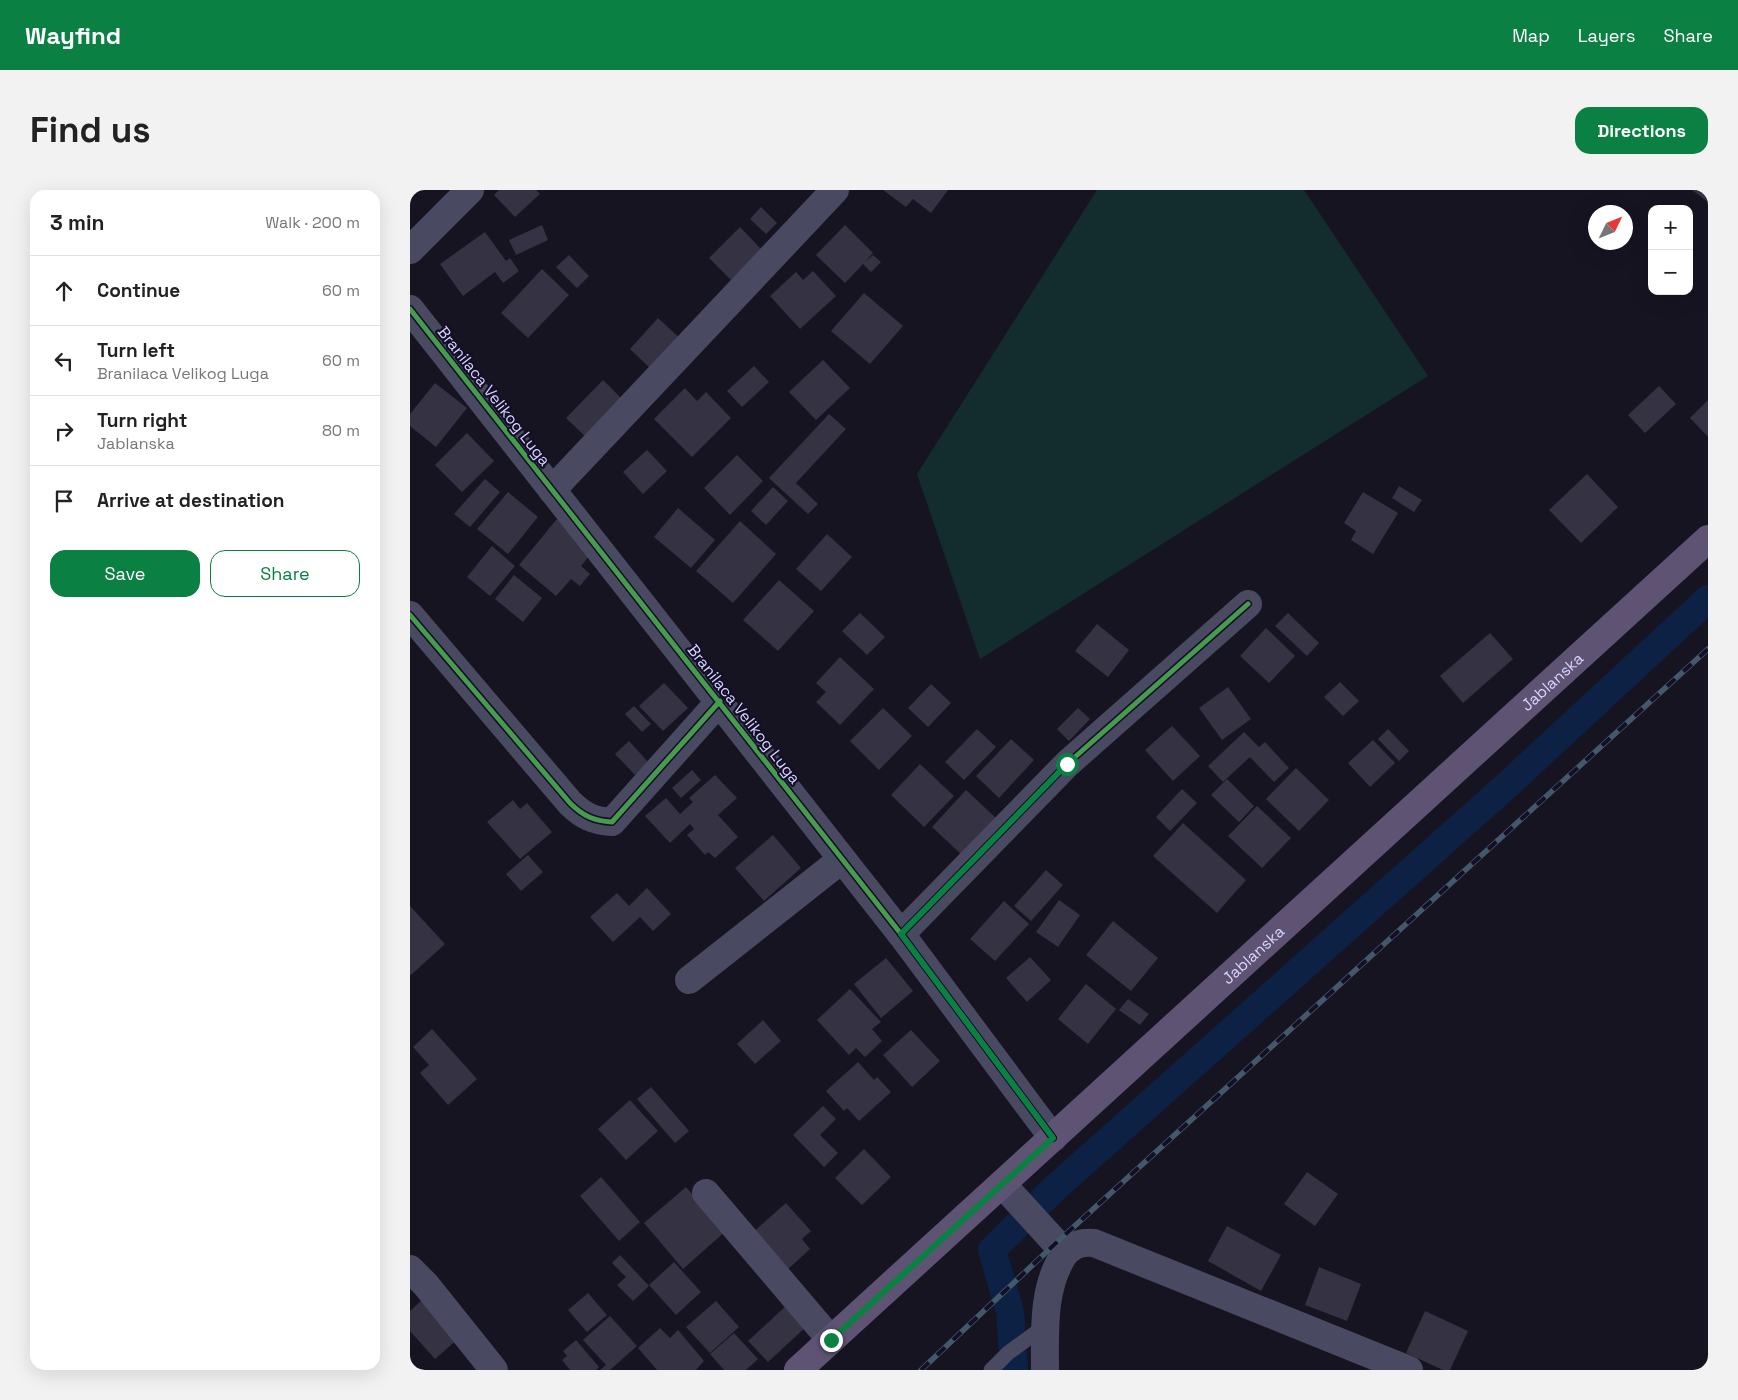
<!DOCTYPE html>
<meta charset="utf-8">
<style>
body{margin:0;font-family:"Space Grotesk",sans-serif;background:#f2f2f2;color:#222}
.controls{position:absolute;right:15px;top:15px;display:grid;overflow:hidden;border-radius:10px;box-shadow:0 5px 20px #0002}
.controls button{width:45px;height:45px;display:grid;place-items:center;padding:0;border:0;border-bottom:1px solid #e0e0e0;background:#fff;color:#222;font:25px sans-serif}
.compass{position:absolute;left:1178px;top:15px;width:45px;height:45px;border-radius:50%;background:#fff;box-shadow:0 5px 20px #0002;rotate:47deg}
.stop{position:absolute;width:15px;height:15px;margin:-11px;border:4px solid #0b8043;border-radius:50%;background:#fff}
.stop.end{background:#0b8043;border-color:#fff;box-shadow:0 1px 5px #0008}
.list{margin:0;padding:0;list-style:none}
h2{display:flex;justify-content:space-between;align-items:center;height:65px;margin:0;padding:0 20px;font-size:21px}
h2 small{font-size:16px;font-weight:400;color:#767676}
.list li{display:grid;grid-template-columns:32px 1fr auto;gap:15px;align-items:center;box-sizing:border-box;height:70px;padding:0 20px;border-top:1px solid #e0e0e0}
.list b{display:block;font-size:19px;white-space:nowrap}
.list p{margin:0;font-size:16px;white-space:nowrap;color:#767676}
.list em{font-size:16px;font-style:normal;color:#767676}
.actions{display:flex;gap:10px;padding:15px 20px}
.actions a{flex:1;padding:11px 0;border:1px solid #0b8043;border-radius:15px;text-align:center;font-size:18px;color:#0b8043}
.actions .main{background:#0b8043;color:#fff}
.icon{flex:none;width:28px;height:28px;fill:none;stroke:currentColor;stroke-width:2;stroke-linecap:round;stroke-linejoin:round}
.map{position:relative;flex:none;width:1298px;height:1180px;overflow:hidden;border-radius:15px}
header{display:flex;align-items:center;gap:30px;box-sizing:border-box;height:70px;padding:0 25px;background:#0b8043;color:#fff}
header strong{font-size:24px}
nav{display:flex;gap:28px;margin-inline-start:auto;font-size:18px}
.intro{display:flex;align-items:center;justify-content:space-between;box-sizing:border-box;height:120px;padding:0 30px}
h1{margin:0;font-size:35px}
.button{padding:12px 22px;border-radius:15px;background:#0b8043;color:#fff;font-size:18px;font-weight:700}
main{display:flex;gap:30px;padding:0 30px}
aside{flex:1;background:#fff;border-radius:15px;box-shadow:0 5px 20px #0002}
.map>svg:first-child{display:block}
.green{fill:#132c2d}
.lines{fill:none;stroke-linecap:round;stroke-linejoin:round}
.canal{stroke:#0d2144;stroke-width:28}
.building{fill:#343243}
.service{stroke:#4a4962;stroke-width:15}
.minor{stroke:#4a4962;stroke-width:28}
.primary{stroke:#5e5373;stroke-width:28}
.rail-casing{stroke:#43596b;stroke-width:5.5}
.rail{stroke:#130f26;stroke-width:4;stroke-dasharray:11;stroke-linecap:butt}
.cycleway-casing{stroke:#130f26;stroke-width:8}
.cycleway{stroke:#469c4c;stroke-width:5}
.route{stroke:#0b8043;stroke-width:6}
.labels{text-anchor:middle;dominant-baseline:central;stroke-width:4.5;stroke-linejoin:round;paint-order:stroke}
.street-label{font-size:16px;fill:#d9d4ff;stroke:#130f26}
</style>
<header>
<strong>Wayfind</strong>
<nav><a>Map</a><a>Layers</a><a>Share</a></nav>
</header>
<div class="intro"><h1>Find us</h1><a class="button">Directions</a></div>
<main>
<aside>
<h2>3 min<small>Walk · 200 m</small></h2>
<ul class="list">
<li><svg class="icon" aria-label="ahead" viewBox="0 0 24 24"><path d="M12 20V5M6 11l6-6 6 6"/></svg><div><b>Continue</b></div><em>60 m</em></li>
<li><svg class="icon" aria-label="left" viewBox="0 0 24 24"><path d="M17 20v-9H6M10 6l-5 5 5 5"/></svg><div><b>Turn left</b><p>Branilaca Velikog Luga</p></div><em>60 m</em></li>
<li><svg class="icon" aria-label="right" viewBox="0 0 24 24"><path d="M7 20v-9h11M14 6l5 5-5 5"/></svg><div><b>Turn right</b><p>Jablanska</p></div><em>80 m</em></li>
<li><svg class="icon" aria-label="arrive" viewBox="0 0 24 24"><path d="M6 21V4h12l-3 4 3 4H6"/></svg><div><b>Arrive at destination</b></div></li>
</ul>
<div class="actions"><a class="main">Save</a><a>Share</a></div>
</aside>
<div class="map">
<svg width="1298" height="1180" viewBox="0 0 1298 1180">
<rect width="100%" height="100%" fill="#161421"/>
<polygon class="green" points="687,0 894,0 1018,186 570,469 507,284"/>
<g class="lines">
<polyline class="canal" points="604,1180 600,1122 582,1060 645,998 1095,597 1298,409"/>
</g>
<g class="building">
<polygon points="89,0 126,0 130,4 105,27 84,5"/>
<polygon points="473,0 538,0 521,23 503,9 496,17"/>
<polygon points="1282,0 1298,0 1298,12"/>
<polygon points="351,17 367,33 356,44 340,29"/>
<polygon points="132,35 138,50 106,65 99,50"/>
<polygon points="435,35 463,63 455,72 463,65 471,72 461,82 453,74 435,93 406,65"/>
<polygon points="330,37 352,60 321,90 299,68"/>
<polygon points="75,42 96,71 100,68 109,81 93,93 85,82 53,106 30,74"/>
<polygon points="159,65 179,86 167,98 146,77"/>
<polygon points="132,79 159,105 118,148 91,123"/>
<polygon points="403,81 426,106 390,139 360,106 386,82 393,90"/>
<polygon points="454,103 493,136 460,174 421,141"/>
<polygon points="248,128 274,152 241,179 220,159"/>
<polygon points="413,170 440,198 406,230 379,202"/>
<polygon points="344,176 359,192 332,217 317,201"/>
<polygon points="193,190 217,214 180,251 156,228"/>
<polygon points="25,193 57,218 26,257 0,236 0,224"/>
<polygon points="1249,196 1266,214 1235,243 1218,225"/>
<polygon points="275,198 287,211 296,202 321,228 282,267 244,229"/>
<polygon points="1298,210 1298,247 1280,228"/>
<polygon points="419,224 436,239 386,293 408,314 398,324 359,288"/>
<polygon points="57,243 84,271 52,302 25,275"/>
<polygon points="237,260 257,281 233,304 213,282"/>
<polygon points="327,265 353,291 320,325 294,298"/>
<polygon points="1177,284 1208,317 1171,353 1139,320"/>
<polygon points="75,289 90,302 60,337 44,324"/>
<polygon points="989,296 1012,310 1004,322 982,308"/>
<polygon points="363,297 378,311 356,335 341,321"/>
<polygon points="98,302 128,327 98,364 67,339"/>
<polygon points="953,302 988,323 963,364 941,350 946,341 934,333"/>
<polygon points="268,318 305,350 281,378 244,347"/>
<polygon points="147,329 184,360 171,376 180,384 170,396 161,389 146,406 109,375"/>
<polygon points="330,331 366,364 323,413 286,381"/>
<polygon points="417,344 442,367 411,401 386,379"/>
<polygon points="82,356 105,376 80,406 57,387"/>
<polygon points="104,385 132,408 113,432 85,409"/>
<polygon points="369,390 404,421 368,461 333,430"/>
<polygon points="450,423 475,447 457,465 432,441"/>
<polygon points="878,423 909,453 897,466 865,436"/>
<polygon points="687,434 719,460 698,487 665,461"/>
<polygon points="856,438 885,466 859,493 830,466"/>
<polygon points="1080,443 1103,469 1053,513 1030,486"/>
<polygon points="430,467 464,499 430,535 406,512 416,502 406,493"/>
<polygon points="930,492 949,511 933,526 914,507"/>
<polygon points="254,493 278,518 253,541 229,516"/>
<polygon points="521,494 541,513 518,537 498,518"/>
<polygon points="818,497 841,529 812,550 789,518"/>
<polygon points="224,516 241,534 232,542 215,524"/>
<polygon points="473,518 502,546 469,580 440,551"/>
<polygon points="668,518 680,529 659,551 647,539"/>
<polygon points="762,536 790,566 763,591 735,560"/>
<polygon points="567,539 586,557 554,590 535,572"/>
<polygon points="978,539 999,561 989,571 968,549"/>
<polygon points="834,542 849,557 855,552 879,578 864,592 840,567 813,592 798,576"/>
<polygon points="601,549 624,570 589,608 566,586"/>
<polygon points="963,550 985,573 960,597 938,573"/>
<polygon points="219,551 238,572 225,585 205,564"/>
<polygon points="510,574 544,606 514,637 481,605"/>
<polygon points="886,578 919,610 889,641 856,609"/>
<polygon points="282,580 291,590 271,608 262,598"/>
<polygon points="305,585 327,608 308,625 328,647 305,668 298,662 295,665 277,645 284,639 280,634 260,653 235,626 256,608 270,624 283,612 279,608"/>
<polygon points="817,589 844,616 829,632 801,605"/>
<polygon points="772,599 787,613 760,641 746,627"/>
<polygon points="556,600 587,629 553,666 522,637"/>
<polygon points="103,610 110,619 117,613 142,642 110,669 77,632"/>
<polygon points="847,616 881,648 852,678 818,646"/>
<polygon points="773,633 836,690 807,723 743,666"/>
<polygon points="363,645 391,678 354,711 325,678"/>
<polygon points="118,665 133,682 111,701 96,684"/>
<polygon points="636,680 653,695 621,731 604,716"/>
<polygon points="237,698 261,724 243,741 230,727 203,752 180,727 207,703 219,716"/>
<polygon points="649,710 670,725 648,757 626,742"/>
<polygon points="594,711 619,734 585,771 560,749"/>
<polygon points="0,716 35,754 1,785 0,784"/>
<polygon points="703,731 748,768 721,801 676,765"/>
<polygon points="620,767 641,790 617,812 596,788"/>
<polygon points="476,768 503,801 471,828 444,794"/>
<polygon points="676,794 706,819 678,854 648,829"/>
<polygon points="440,799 471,832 462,839 472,851 455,867 446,858 439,865 407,830"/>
<polygon points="718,809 739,824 730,835 709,820"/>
<polygon points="353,830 371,851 345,874 327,854"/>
<polygon points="22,839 67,889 38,915 10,883 19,875 3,857"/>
<polygon points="501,840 530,871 502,897 473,865"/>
<polygon points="448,872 464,890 467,887 481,902 449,931 437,918 434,921 416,901"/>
<polygon points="241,897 279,941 265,953 227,909"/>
<polygon points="220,910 248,941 216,970 188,939"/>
<polygon points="413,916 426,929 410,945 428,963 414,977 383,945"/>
<polygon points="454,959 481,987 452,1015 425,988"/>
<polygon points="897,982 928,1004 905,1036 874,1014"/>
<polygon points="191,987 230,1032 209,1051 170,1006"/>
<polygon points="276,997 300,1025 318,1039 273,1079 234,1033"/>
<polygon points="376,1013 401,1041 392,1049 400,1059 376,1081 342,1043"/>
<polygon points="817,1036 871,1065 851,1101 798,1071"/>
<polygon points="210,1065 239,1096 223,1111 207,1095 216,1087 202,1073"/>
<polygon points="264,1072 291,1102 266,1125 239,1095"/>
<polygon points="909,1077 951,1094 937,1131 895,1115"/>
<polygon points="178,1103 197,1125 177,1142 158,1120"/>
<polygon points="13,1109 48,1149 25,1169 0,1141 0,1121"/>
<polygon points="306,1111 329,1137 300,1163 276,1137"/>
<polygon points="377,1115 397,1136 358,1172 338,1151"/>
<polygon points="1015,1121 1058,1141 1040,1180 1033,1180 996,1163"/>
<polygon points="200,1126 227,1156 200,1180 190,1180 196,1175 173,1150"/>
<polygon points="250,1138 260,1148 268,1140 294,1171 286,1180 247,1180 228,1158"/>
<polygon points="324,1143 348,1169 336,1180 314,1180 300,1164"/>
<polygon points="166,1150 189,1177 186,1180 160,1180 152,1170 157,1166 153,1161"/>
</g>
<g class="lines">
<polyline class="service" points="581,1180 598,1163 635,1136"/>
<g class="minor">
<polyline points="0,60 60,0"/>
<polyline points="0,119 491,744 643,948"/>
<polyline points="142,300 425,0"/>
<path d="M0,425L160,613C173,626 184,631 202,632L310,511"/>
<polyline points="491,744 657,574 838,414"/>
<polyline points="279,790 431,670"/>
<path d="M593,995L655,1063C632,1097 635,1140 635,1180"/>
<polyline points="296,1003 421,1150"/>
<path d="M655,1063C665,1054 671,1052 684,1053L999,1180"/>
<polyline points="0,1079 16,1095 84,1180"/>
</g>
<path class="primary" id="s1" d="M388,1180L1298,349"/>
<g class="rail-casing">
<polyline id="rail" points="511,1180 646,1053 1298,459"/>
</g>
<use href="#rail" class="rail"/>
<g class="cycleway-casing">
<g id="cycleway">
<polyline points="0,119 491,744 643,948"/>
<path d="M0,425L160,613C173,626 184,631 202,632L310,511"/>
<polyline points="491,744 657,574 838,414"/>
</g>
</g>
<use href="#cycleway" class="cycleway"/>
</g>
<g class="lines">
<polyline class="route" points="421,1150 643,948 491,744 657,574"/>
</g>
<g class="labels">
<g class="street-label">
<text transform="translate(84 206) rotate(52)">Branilaca Velikog Luga</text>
<text stroke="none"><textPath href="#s1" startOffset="1021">Jablanska</textPath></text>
<text transform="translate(334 524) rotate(52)">Branilaca Velikog Luga</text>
<text stroke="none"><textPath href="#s1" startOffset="616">Jablanska</textPath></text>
</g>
</g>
</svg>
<div class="controls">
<button>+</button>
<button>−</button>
</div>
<svg class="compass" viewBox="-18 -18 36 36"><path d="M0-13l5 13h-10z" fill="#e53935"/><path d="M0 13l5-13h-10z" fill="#767676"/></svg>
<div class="stop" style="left:657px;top:574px"></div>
<div class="stop end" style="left:421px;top:1150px"></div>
</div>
</main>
